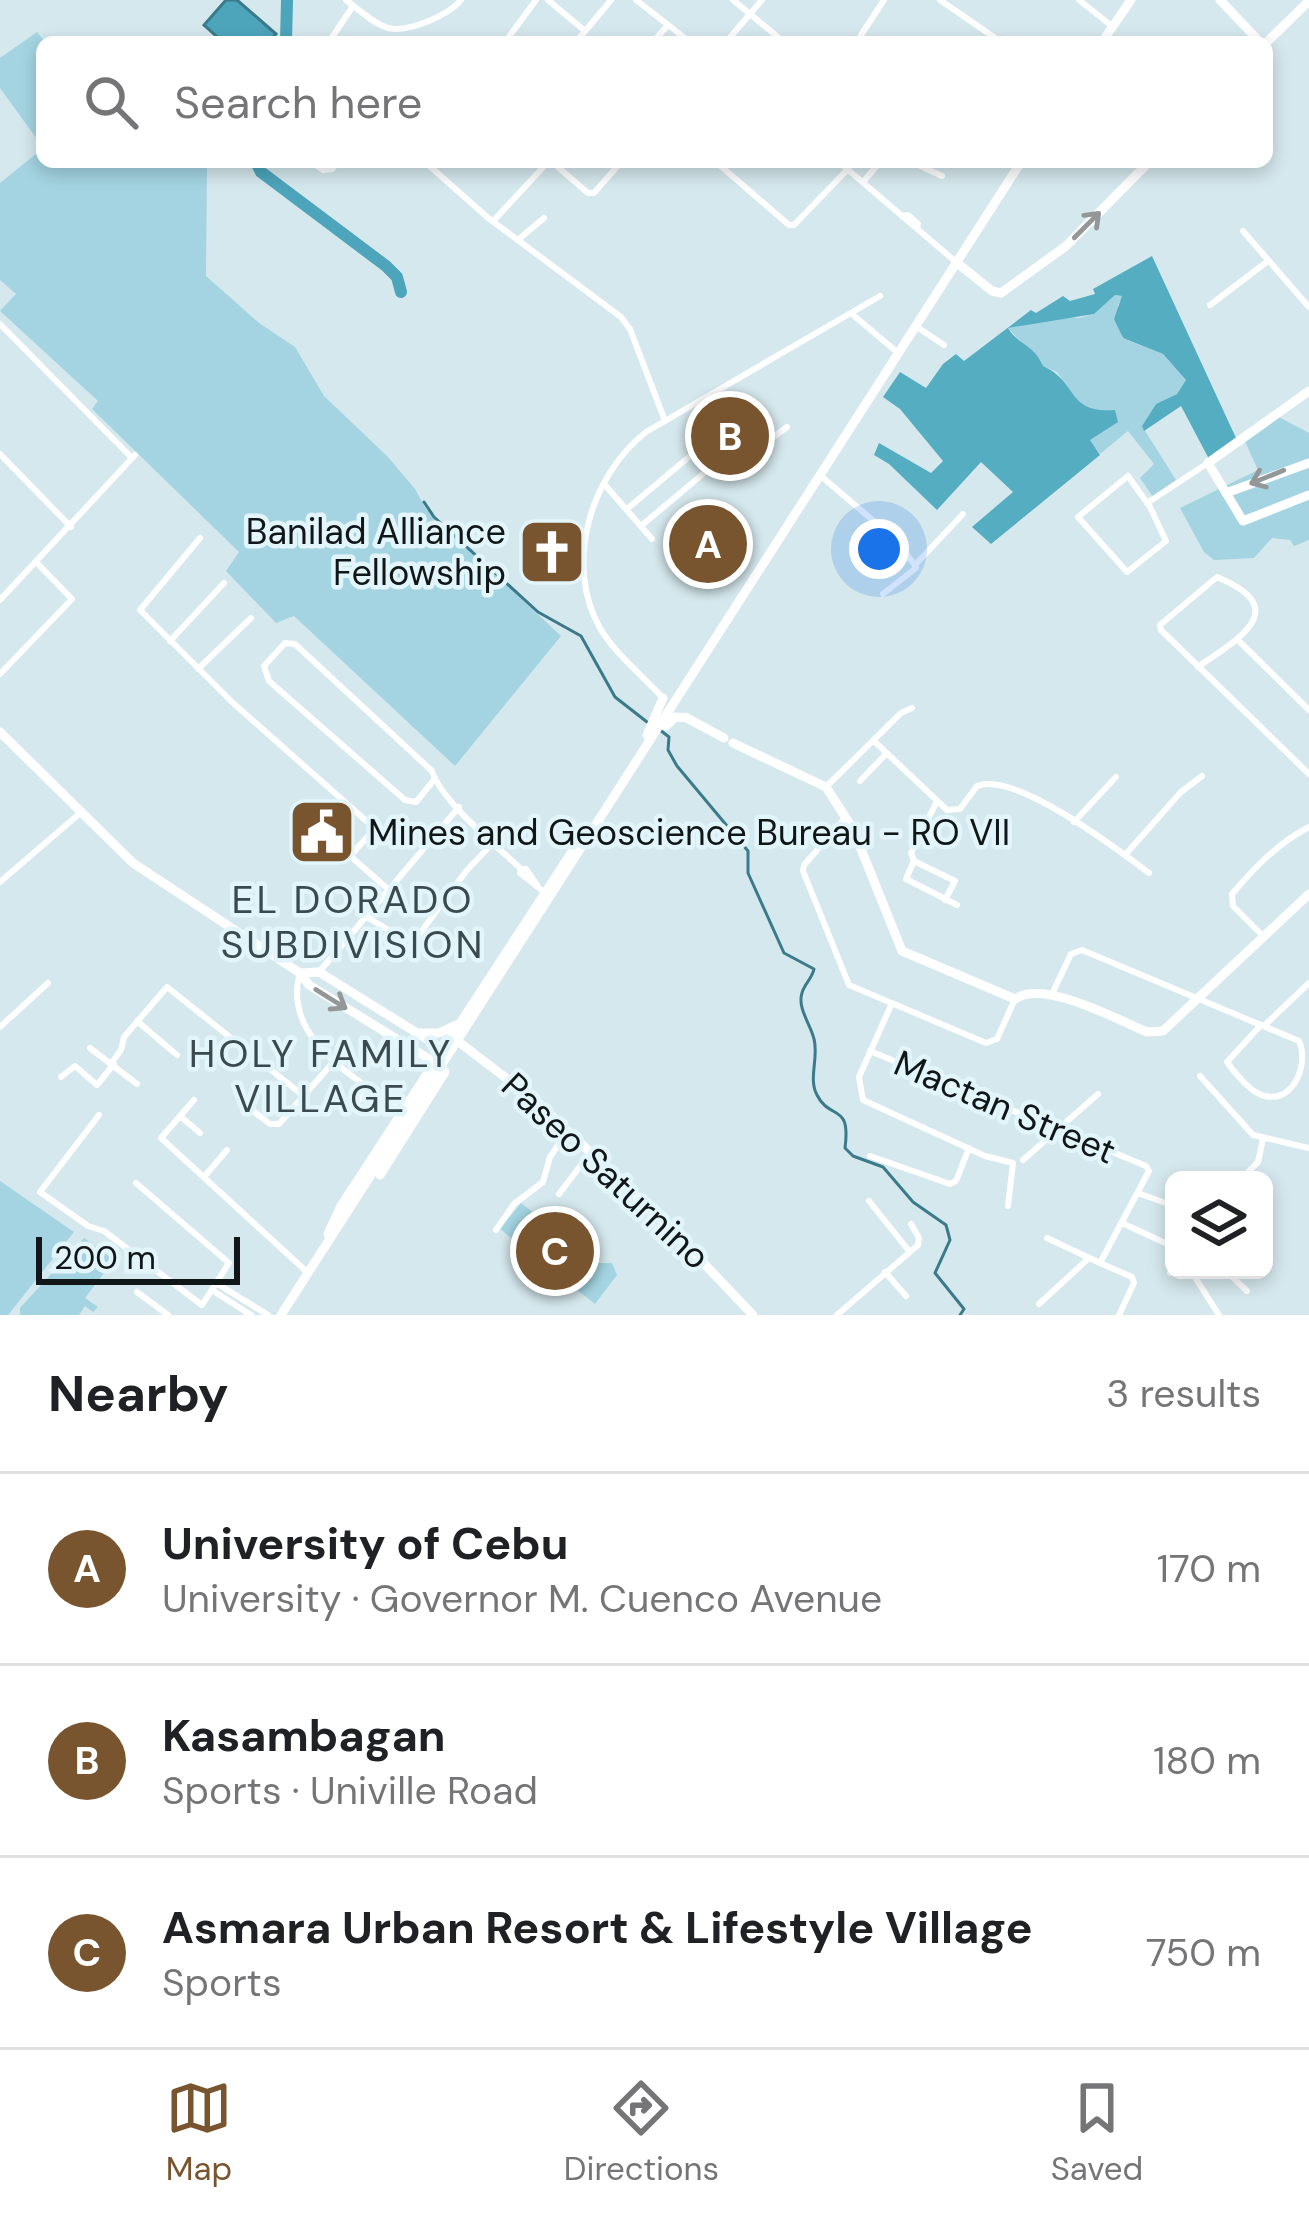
<!DOCTYPE html>
<meta charset="utf-8">
<style>
body{margin:0;font-family:"DM Sans",sans-serif;background:#f6f6f6;color:#202124}
.controls{position:absolute;right:36px;bottom:36px;display:grid;overflow:hidden;border-radius:18px;box-shadow:0 6px 18px #0003}
.controls button{width:108px;height:108px;display:grid;place-items:center;padding:0;border:0;border-bottom:3px solid #e0e0e0;background:#fff;color:#202124;font:60px sans-serif}
.scale{position:absolute;left:36px;bottom:30px;width:204px;box-sizing:border-box;padding-left:12px;border:6px solid #111719;border-top:0;font-size:33px;line-height:42px;white-space:nowrap;color:#111719;-webkit-text-stroke:9px #e2f5fa;paint-order:stroke}
.you{position:absolute;left:879px;top:549px;width:42px;height:42px;margin:-30px;border:9px solid #fff;border-radius:50%;background:#1a73e8;box-shadow:0 0 0 18px #1a73e833}
.badge{display:grid;place-items:center;width:78px;height:78px;border-radius:50%;background:#79552f;color:#fff;font-size:39px;font-weight:700}
.pin{position:absolute;translate:-50% -50%;border:6px solid #fff;box-shadow:0 3px 12px #0006}
.list{margin:0;padding:0;list-style:none}
h2{display:flex;justify-content:space-between;align-items:center;height:156px;margin:0;padding:0 48px;font-size:51px}
h2 small{font-size:39px;font-weight:400;color:#757577}
.list li{display:grid;grid-template-columns:78px 1fr auto;gap:36px;align-items:center;box-sizing:border-box;height:192px;padding:0 48px;border-top:3px solid #e0e0e0}
.list b{display:block;font-size:45px;white-space:nowrap}
.list p{margin:0;font-size:39px;white-space:nowrap;color:#757577}
.list em{font-size:39px;font-style:normal;color:#757577}
.icon{flex:none;width:66px;height:66px;fill:none;stroke:currentColor;stroke-width:2;stroke-linecap:round;stroke-linejoin:round}
.map{position:relative;flex:none;width:1309px;height:1315px;overflow:hidden}
.search{position:absolute;background:#fff;box-shadow:0 6px 18px #0003;left:36px;right:36px;top:36px;height:132px;display:flex;align-items:center;gap:30px;box-sizing:border-box;padding:0 42px;border-radius:18px;color:#757577;font-size:45px}
.sheet{height:732px;background:#fff}
nav{display:flex;justify-content:space-around;align-items:center;box-sizing:border-box;height:168px;border-top:3px solid #e0e0e0;background:#fff;font-size:33px;color:#757577}
nav a{display:grid;justify-items:center;gap:6px}
nav .on{color:#79552f}
.map>svg:first-child{display:block}
.green{fill:#a4d4e2}
.forest{fill:#55adc2}
.water{fill:#4da5bb;stroke:#3b7a8a;stroke-width:3}
.lines{fill:none;stroke-linecap:round;stroke-linejoin:round}
.stream{stroke:#3b7a8a;stroke-width:3}
.river{stroke:#4da5bb;stroke-width:12}
.street{stroke:#fff;stroke-width:6}
.secondary{stroke:#fff;stroke-width:9}
.oneway{stroke:#949798}
.labels{text-anchor:middle;dominant-baseline:central;stroke-width:9;stroke-linejoin:round;paint-order:stroke}
.poi-label{font-size:36px;fill:#111719;stroke:#e2f5fa;text-anchor:end}
.street-label{font-size:36px;fill:#111719;stroke:#e2f5fa}
.neighbourhood-label{font-size:39px;letter-spacing:3px;fill:#3a4a4e;stroke:#e2f5fa}
</style>
<div class="map">
<svg width="1309" height="1315" viewBox="0 0 1309 1315">
<rect width="100%" height="100%" fill="#d5e8ed"/>
<g class="green">
<polygon points="37,32 45,42 42,146 0,88 0,58"/>
<polygon points="42,149 42,162 207,162 206,276 259,323 295,347 324,396 388,457 415,489 426,509 561,636 455,766 294,616 276,623 226,571 239,552 92,409 98,401 0,311 16,294 0,280 0,183"/>
<polygon points="1114,295 1123,296 1118,305 1122,338 1163,354 1186,380 1177,394 1156,404 1142,426 1176,480 1153,497 1140,478 1154,464 1128,431 1100,454 1090,441 1094,412 1080,404 1057,372 1043,366 1008,328 1062,317 1079,318 1094,314"/>
<polygon points="1277,416 1309,433 1309,540 1294,546 1290,540 1272,538 1254,558 1214,560 1204,552 1180,508 1258,470 1244,439"/>
<polygon points="0,1181 74,1232 8,1315 0,1315"/>
<polygon points="521,1203 598,1263 612,1263 617,1275 595,1304 500,1229"/>
<polygon points="84,1238 114,1260 85,1298 98,1307 93,1312 85,1306 79,1315 20,1315 20,1308"/>
</g>
<path class="forest" d="M1152,256L1236,438L1209,459L1181,406L1144,431L1142,426L1156,404L1177,394L1186,380L1163,354L1123,338L1114,319L1122,296L1115,295L1094,314L1008,328C1018,345 1034,344 1043,366C1079,382 1066,414 1115,410L1118,422L1090,440L1100,455L991,544L972,527L1013,492L981,462L937,510L889,464L874,455L879,443L931,473L943,461L900,409L883,397L900,372L926,388L943,364L956,354L964,361L1031,310L1036,313L1063,296L1070,301L1095,294L1093,289Z"/>
<polygon class="water" points="226,0 237,0 276,34 269,42 223,42 204,25"/>
<g class="lines">
<g class="stream">
<polyline points="424,502 434,517 538,612 581,636 615,697 647,722"/>
<path d="M660,730L669,737L668,750L677,766L748,851V873L784,953L814,969C812,979 804,984 802,993C797,1008 811,1025 814,1039C819,1057 808,1079 817,1095C830,1121 851,1102 845,1148L853,1156L883,1167L913,1202L946,1225L950,1240L935,1273L964,1309L960,1315"/>
</g>
<g class="river">
<polyline points="286,42 287,0"/>
<polyline points="256,162 261,172 386,266 397,277 401,292"/>
</g>
<g class="street">
<path d="M346,0C358,9 374,24 388,28C408,33 449,15 461,0"/>
<polyline points="548,0 585,31"/>
<polyline points="636,0 690,42"/>
<polyline points="733,0 784,42"/>
<polyline points="940,0 1001,42"/>
<polyline points="1079,0 1113,27"/>
<polyline points="329,42 353,6"/>
<polyline points="505,42 536,0"/>
<polyline points="576,42 611,0"/>
<polyline points="653,42 668,25"/>
<polyline points="726,42 762,0"/>
<polyline points="864,42 861,35 884,0"/>
<polyline points="311,162 323,170 332,169 338,162"/>
<polyline points="425,162 487,217 621,317 630,329 665,421"/>
<polyline points="552,162 588,193 594,193 621,162"/>
<polyline points="716,162 789,225 794,225 848,169"/>
<polyline points="839,162 956,262"/>
<polyline points="912,162 942,176"/>
<polyline points="863,182 880,162"/>
<polyline points="902,216 908,215 918,224 917,228"/>
<polyline points="496,218 548,162"/>
<polyline points="1243,231 1309,307"/>
<polyline points="519,239 544,218"/>
<polyline points="1210,305 1268,261"/>
<polyline points="852,314 897,352"/>
<polyline points="0,324 132,458"/>
<polyline points="917,327 944,345"/>
<polyline points="696,404 746,457 787,427"/>
<polyline points="0,454 71,527"/>
<polyline points="821,476 890,535 915,565 916,568 883,594"/>
<polygon points="1128,476 1150,507 1166,541 1127,572 1078,517"/>
<polyline points="605,485 652,539"/>
<polyline points="1147,503 1208,463"/>
<polyline points="627,509 721,430"/>
<polyline points="641,526 735,447"/>
<polyline points="200,538 140,610 233,703 371,825 371,833 350,856 388,889"/>
<polyline points="915,565 963,514"/>
<polyline points="0,600 135,455"/>
<polyline points="170,641 224,583"/>
<polyline points="1239,641 1309,710"/>
<path d="M1198,667C1238,639 1294,609 1217,577L1160,625L1161,630L1309,774"/>
<polyline points="198,669 251,618"/>
<polyline points="0,674 72,599 36,562"/>
<path d="M663,698C643,676 615,654 600,628C564,565 590,476 646,432L880,296"/>
<path d="M874,741L947,810L960,809L977,786C1015,771 1116,848 1149,873"/>
<path d="M434,780L416,802L405,800L269,681L264,666L285,643L295,644L432,771C441,801 497,846 521,869L520,873L544,892"/>
<polyline points="860,781 886,754"/>
<polyline points="827,786 901,713 912,708"/>
<polyline points="936,803 911,853 914,861 955,881 945,900"/>
<polyline points="846,817 804,865 803,871 849,985 986,1043 997,1039 1015,999"/>
<polyline points="1074,822 1116,777"/>
<polyline points="1125,855 1181,792 1202,776"/>
<polyline points="914,861 906,879 957,905"/>
<polyline points="521,869 526,869 537,885"/>
<polyline points="0,882 79,814"/>
<polyline points="365,916 404,939 418,936 467,870 494,842"/>
<path d="M1263,936L1233,906L1232,894C1255,867 1278,843 1309,827"/>
<polyline points="319,972 459,807"/>
<path d="M299,976C284,1042 358,1078 403,1113"/>
<path d="M1052,994L1071,954L1082,950L1299,1041C1309,1062 1295,1103 1265,1096C1250,1093 1235,1073 1227,1062L1261,1025"/>
<polyline points="892,1003 859,1077 863,1100 985,1156 1013,1163 1008,1206"/>
<polyline points="137,1021 177,1055"/>
<polyline points="1264,1026 1309,983"/>
<polyline points="0,1027 48,983"/>
<polyline points="90,1048 137,1084"/>
<polyline points="870,1051 1146,1166 1149,1171 1100,1263 1132,1277 1134,1283 1119,1315"/>
<polyline points="112,1062 121,1050 124,1037 167,987 305,1097"/>
<polyline points="1200,1076 1253,1135 1309,1148"/>
<polyline points="61,1077 75,1066 97,1085 114,1064"/>
<polyline points="194,1100 161,1138 307,1272"/>
<polyline points="357,1102 370,1087"/>
<polyline points="248,1107 270,1124 279,1124 336,1059"/>
<polyline points="99,1115 40,1192 88,1226 104,1231 202,1305 229,1263 136,1183"/>
<polyline points="180,1116 200,1133"/>
<polyline points="870,1156 950,1184 956,1181 969,1148"/>
<polyline points="1023,1160 1098,1094"/>
<polyline points="204,1177 227,1150"/>
<polyline points="1240,1180 1258,1162 1263,1139"/>
<polyline points="1138,1193 1174,1206"/>
<polyline points="559,1194 591,1152"/>
<polyline points="869,1201 909,1251"/>
<polyline points="1122,1223 1174,1247"/>
<polyline points="496,1230 514,1204 543,1182 550,1157 568,1131"/>
<polyline points="1047,1238 1100,1263"/>
<polyline points="1225,1270 1247,1291"/>
<polyline points="1191,1271 1219,1315"/>
<polyline points="885,1272 906,1296"/>
<polyline points="1170,1273 1174,1262"/>
<polyline points="216,1283 268,1315"/>
<polyline points="212,1290 251,1315"/>
<polyline points="137,1292 168,1315"/>
<polyline points="1039,1304 1089,1258"/>
<polyline points="837,1315 918,1245 919,1238 911,1224"/>
</g>
<g class="secondary">
<polyline points="1220,0 1260,42"/>
<polyline points="1102,42 1131,0"/>
<polyline points="1267,42 1309,1"/>
<polyline points="956,262 992,291 1001,293 1066,246 1149,162"/>
<polyline points="1309,391 1208,463 1243,521 1309,495"/>
<polyline points="1226,493 1309,463"/>
<polyline points="685,717 724,738"/>
<polyline points="666,726 675,717 687,718"/>
<polyline points="0,732 133,863 300,973 309,985 442,1067"/>
<polyline points="647,735 663,698"/>
<path d="M733,743L826,787L853,829L902,951L1015,999C1043,979 1116,1019 1147,1032L1163,1031L1309,894"/>
<polyline points="300,973 319,972 446,1051"/>
<polyline points="420,1033 439,1033 456,1025"/>
<polyline points="455,1039 536,1101 670,1228 753,1315"/>
<polyline points="380,1175 445,1072"/>
<polyline points="328,1234 341,1206 577,844"/>
<polyline points="281,1315 1021,162"/>
</g>
</g>
<defs><path id="oneway-shaft" d="M-6 0H5M1.5-3L5.5 0L1.5 3" fill="none" stroke-width="1.6" stroke-linecap="round" stroke-linejoin="round" transform="scale(3)"/></defs>
<g class="oneway">
<use href="#oneway-shaft" transform="translate(1087 225) rotate(-45)"/>
<use href="#oneway-shaft" transform="translate(1267 477) rotate(158)"/>
<use href="#oneway-shaft" transform="translate(331 999) rotate(32)"/>
</g>
<defs>
<g id="church-square" transform="scale(3.45)"><rect x="-9" y="-9" width="18" height="18" rx="4" fill="#79552f" stroke="#e2f5fa"/><path d="M-1.2-6h2.4v3.5h3.3v2.4h-3.3V6h-2.4V-.1h-3.3v-2.4h3.3Z" fill="#fff"/></g>
<g id="civic-square" transform="scale(3.45)"><rect x="-9" y="-9" width="18" height="18" rx="4" fill="#79552f" stroke="#e2f5fa"/><path d="M-.6-6.5H3V-4.5H.6V-3L4-1V1h2V6H-6V1h2V-1L-.6-3ZM-1.2 2.5V6h2.4V2.5Z" fill="#fff"/></g>
</defs>
<g fill-rule="evenodd">
<use href="#church-square" x="552" y="552"/>
<use href="#civic-square" x="322" y="832"/>
</g>
<g class="labels">
<g class="poi-label">
<text x="506" y="531">Banilad Alliance<tspan x="506" dy="41">Fellowship</tspan></text>
<text x="368" y="832" text-anchor="start">Mines and Geoscience Bureau - RO VII</text>
</g>
<g class="street-label">
<text transform="translate(1005 1107) rotate(23)">Mactan Street</text>
<text transform="translate(606 1171) rotate(43)">Paseo Saturnino</text>
</g>
<g class="neighbourhood-label">
<text x="353" y="899">EL DORADO<tspan x="353" dy="45">SUBDIVISION</tspan></text>
<text x="321" y="1053">HOLY FAMILY<tspan x="321" dy="45">VILLAGE</tspan></text>
</g>
</g>
</svg>
<div class="controls">
<button><svg class="icon" aria-label="layers" viewBox="0 0 24 24"><path d="M12 4l9 5-9 5-9-5zM3 14l9 5 9-5"/></svg></button>
</div>
<div class="scale">200 m</div>
<div class="you"></div>
<div class="pin badge" style="left:708px;top:544px">A</div>
<div class="pin badge" style="left:730px;top:436px">B</div>
<div class="pin badge" style="left:555px;top:1251px">C</div>
<div class="search"><svg class="icon" aria-label="search" viewBox="0 0 24 24"><circle cx="10" cy="10" r="6"/><path d="M15 15l6 6"/></svg>Search here</div>
</div>
<section class="sheet">
<h2>Nearby<small>3 results</small></h2>
<ul class="list">
<li><span class="badge">A</span><div><b>University of Cebu</b><p>University · Governor M. Cuenco Avenue</p></div><em>170 m</em></li>
<li><span class="badge">B</span><div><b>Kasambagan</b><p>Sports · Univille Road</p></div><em>180 m</em></li>
<li><span class="badge">C</span><div><b>Asmara Urban Resort &amp; Lifestyle Village</b><p>Sports</p></div><em>750 m</em></li>
</ul>
</section>
<nav>
<a class="on"><svg class="icon" aria-label="map" viewBox="0 0 24 24"><path d="M3 6l6-2 6 2 6-2v14l-6 2-6-2-6 2zM9 4v14M15 6v14"/></svg>Map</a>
<a><svg class="icon" aria-label="directions" viewBox="0 0 24 24"><path d="M12 3l9 9-9 9-9-9zM9 14v-3h6M13 9l2 2-2 2"/></svg>Directions</a>
<a><svg class="icon" aria-label="saved" viewBox="0 0 24 24"><path d="M7 4h10v16l-5-4-5 4z"/></svg>Saved</a>
</nav>
